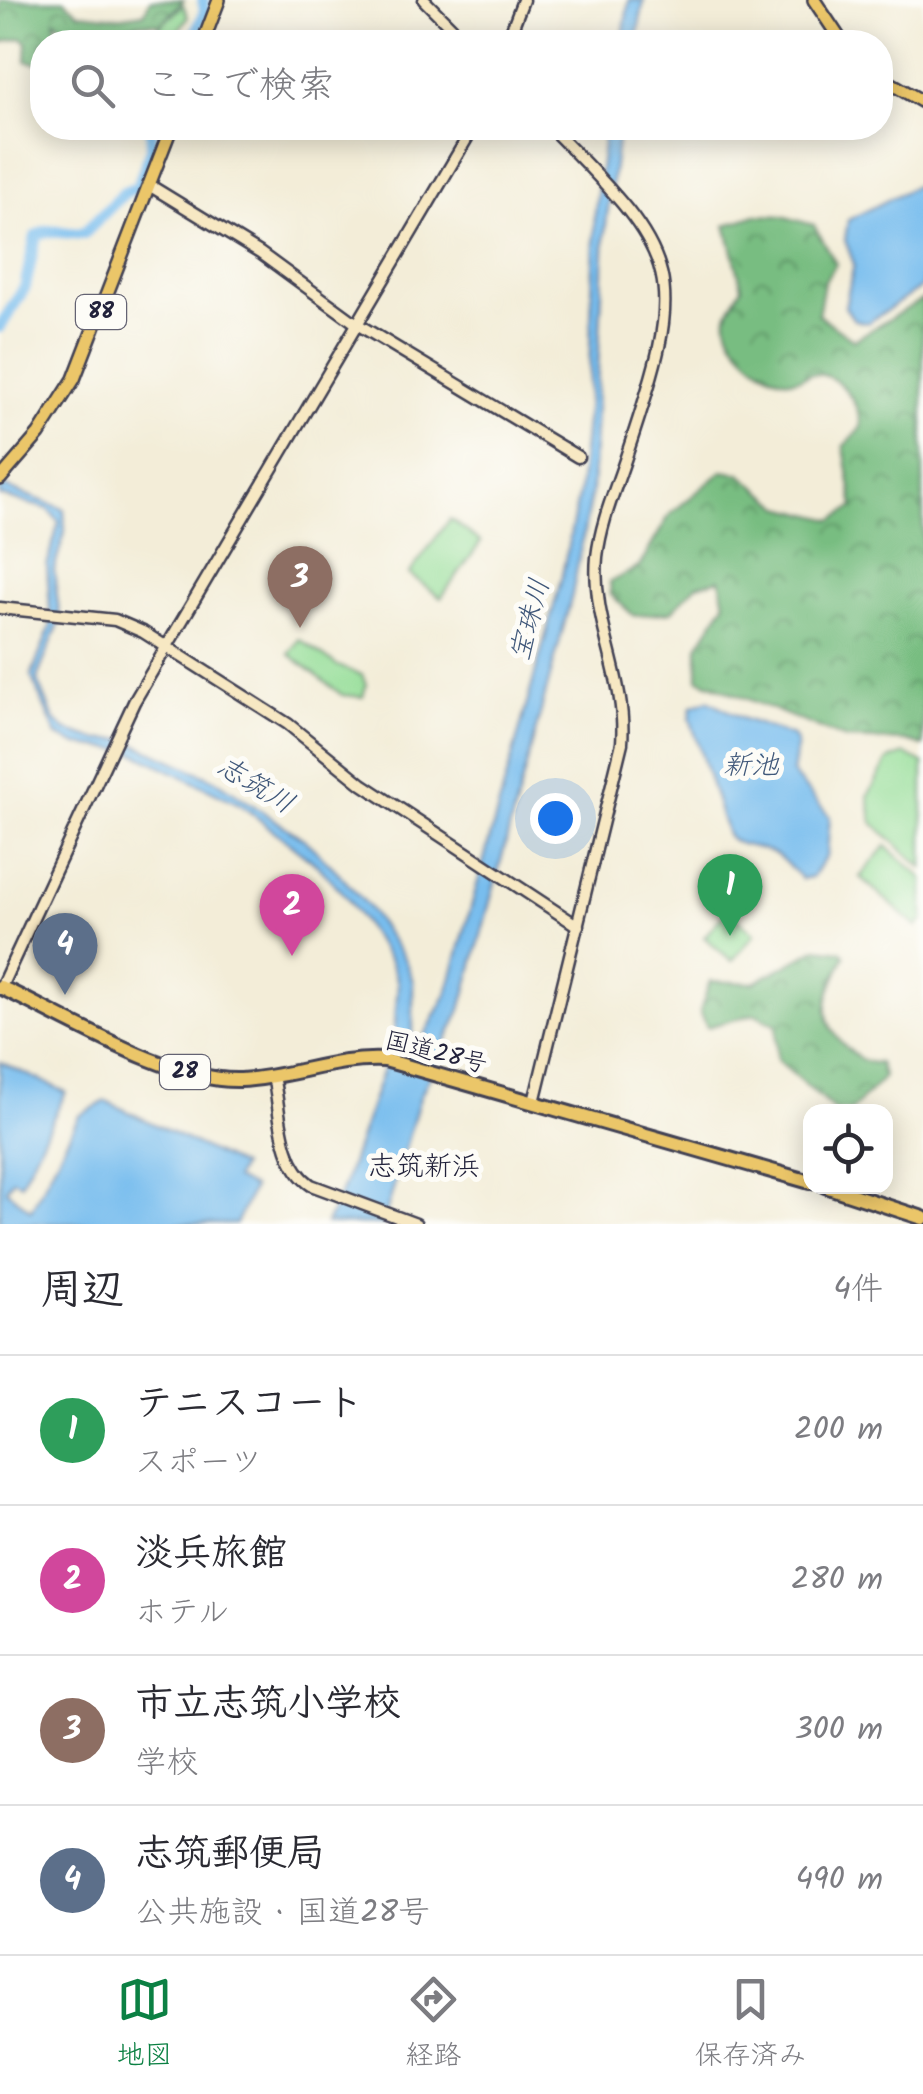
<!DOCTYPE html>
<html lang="ja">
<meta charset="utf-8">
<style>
body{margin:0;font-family:Kalam,"Klee One",sans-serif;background:#f7f7f7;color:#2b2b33}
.controls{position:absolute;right:30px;bottom:30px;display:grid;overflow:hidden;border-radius:20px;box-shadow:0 5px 25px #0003}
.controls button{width:90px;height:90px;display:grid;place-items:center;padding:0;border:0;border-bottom:2px solid #e1e1e2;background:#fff;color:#2b2b33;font:50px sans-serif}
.you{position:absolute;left:555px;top:818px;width:35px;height:35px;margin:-25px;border:8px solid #fff;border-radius:50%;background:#1a73e8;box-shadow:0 0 0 15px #1a73e833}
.badge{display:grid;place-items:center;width:65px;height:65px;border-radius:50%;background:#0b8043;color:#fff;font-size:32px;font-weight:700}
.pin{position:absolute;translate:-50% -82px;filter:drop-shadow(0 2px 5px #0008)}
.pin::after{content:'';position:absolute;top:52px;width:35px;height:30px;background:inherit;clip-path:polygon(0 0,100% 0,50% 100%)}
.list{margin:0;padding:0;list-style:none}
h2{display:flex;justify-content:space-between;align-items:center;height:130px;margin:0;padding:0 40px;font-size:42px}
h2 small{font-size:32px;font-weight:400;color:#7c7c81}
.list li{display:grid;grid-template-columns:65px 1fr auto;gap:30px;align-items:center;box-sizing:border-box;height:150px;padding:0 40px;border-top:2px solid #e1e1e2}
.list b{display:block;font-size:38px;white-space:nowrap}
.list p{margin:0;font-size:32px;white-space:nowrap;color:#7c7c81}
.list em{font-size:32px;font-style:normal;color:#7c7c81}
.icon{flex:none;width:55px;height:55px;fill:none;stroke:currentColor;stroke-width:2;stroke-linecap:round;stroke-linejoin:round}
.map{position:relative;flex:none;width:923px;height:1224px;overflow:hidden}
.search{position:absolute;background:#fff;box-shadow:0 5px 25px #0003;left:30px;right:30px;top:30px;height:110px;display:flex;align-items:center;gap:25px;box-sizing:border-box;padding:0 35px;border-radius:40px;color:#7c7c81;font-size:38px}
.sheet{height:730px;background:#fff}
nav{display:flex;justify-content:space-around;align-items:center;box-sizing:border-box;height:140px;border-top:2px solid #e1e1e2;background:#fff;font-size:28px;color:#7c7c81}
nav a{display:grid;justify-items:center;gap:5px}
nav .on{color:#0b8043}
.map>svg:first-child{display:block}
.forest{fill:url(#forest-crowns);stroke:#4d705e;stroke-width:2.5}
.cemetery{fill:url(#cemetery-stones);stroke:#5c806a;stroke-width:2.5}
.pitch{fill:#96de99;stroke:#5c806a;stroke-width:2.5}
.water{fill:#78bdee;stroke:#4d7094;stroke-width:2.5}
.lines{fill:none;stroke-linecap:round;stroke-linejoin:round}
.river{stroke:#78bdee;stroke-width:12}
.secondary-casing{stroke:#414053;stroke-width:15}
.primary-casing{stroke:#414053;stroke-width:16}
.highway-casing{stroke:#414053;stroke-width:18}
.secondary{stroke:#f7e8c3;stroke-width:10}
.primary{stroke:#ebc669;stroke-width:11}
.highway{stroke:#ebc669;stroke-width:12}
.labels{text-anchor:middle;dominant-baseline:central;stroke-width:10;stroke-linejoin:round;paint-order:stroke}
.shield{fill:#fdfcf7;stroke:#646373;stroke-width:2.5}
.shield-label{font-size:22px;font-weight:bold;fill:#22223b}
.street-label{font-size:25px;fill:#22223b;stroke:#fdfcf7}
.water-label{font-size:28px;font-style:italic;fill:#40587a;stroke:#fdfcf7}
.neighbourhood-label{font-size:28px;fill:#22223b;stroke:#fdfcf7}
</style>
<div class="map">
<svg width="923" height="1224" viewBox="0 0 923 1224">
<defs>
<pattern id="forest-crowns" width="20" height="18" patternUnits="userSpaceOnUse" patternTransform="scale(2.5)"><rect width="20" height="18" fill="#78bd81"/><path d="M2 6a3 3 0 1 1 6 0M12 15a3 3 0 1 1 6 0" fill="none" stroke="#62996b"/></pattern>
<pattern id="cemetery-stones" width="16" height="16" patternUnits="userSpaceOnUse" patternTransform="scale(2.5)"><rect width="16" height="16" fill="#96de99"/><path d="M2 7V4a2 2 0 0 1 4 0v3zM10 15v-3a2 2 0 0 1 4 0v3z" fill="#81be85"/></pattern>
</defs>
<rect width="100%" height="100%" fill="#fdfcf7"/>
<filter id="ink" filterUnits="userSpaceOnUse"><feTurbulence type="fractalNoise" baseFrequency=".01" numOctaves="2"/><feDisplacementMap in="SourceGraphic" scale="20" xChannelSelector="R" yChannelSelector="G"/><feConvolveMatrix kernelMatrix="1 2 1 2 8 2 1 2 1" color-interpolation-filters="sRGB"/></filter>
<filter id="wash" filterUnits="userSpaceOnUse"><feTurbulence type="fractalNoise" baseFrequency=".0048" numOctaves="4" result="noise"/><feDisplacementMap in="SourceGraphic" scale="40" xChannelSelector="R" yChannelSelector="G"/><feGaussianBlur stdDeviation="2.25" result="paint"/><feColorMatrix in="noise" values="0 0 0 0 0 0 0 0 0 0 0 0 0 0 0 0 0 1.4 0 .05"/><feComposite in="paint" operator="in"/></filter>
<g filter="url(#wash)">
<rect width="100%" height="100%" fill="#f3edd8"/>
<g class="forest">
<path d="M0,0H64L79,13L118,17L144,13L150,0H184L160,25C113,15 101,61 55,20L57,42H42V64L26,61L27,42L22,38L0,43Z"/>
<path d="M756,215L782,216L814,225L836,264L824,282L818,315L854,340L923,299V746L906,741L846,739L698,679V646L725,603L720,579L697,585L671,612L634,616L611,595L610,582L639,567L670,514L723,471L740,474L782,507L833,520L854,507L844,447L861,427C859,403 841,373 812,374C805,375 797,381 789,380C765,378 723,343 727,316C729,307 738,295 742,287L726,225Z"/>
<path d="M817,948L841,951L845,956C829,992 814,1015 844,1045C856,1057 862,1063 879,1063L884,1077L851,1111H835L777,1060L776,1024L755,1014L707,1027L700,1011L710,981L754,983Z"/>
</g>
<polygon class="cemetery" points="183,5 188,17 170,42 162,42 153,33"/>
<g class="pitch">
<polygon points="450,519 481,542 441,598 409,574"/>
<polygon points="299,639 338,666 362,675 366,685 363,697 342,695 289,654"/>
<polygon points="905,754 923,763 923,868 873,823 868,796 888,760"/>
<polygon points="886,846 923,878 923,920 917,927 860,877"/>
<polygon points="727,910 755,934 732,961 704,937"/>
</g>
<g class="water">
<polygon points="629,0 644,0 636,42 622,42"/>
<polygon points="605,128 619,128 605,232 592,489 572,595 461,1010 420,1097 383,1224 326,1224 343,1187 394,1037 398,983 390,961 347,898 317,865 241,805 130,751 78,745 57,736 31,676 51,625 47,566 59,522 48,509 0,496 0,485 64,509 65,531 54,570 60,621 37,678 54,719 65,730 98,740 124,739 216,780 305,840 334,868 367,905 405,960 413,981 413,1056 447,994 561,580 579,492 588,401 595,212"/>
<polygon points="923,182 923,286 868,323 854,320 845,307 854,264 845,240 848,220"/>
<path d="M708,700L744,719L793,736L797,744L792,773L830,817L827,855L812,877L802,879C794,872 787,863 778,856C762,844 740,850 727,835L690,718L692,706Z"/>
<polygon points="0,1062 66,1092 21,1183 13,1179 6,1190 31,1210 79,1116 106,1101 241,1166 235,1179 253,1188 236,1224 0,1224"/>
</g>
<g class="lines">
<g class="river">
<polyline points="192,42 205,11 203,0"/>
<polyline points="0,327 25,287 36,236 47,231 83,234 125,192 138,187 152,146 151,128"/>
</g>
</g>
</g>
<g filter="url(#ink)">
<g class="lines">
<g class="secondary-casing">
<g id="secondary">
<polyline points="424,0 466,42"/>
<polyline points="507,42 523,0"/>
<polyline points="149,185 260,253 357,324 578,457"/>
<polyline points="0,608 115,620 143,632 288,724 362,784 578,926"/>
<polyline points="0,989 134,702 473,128"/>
<path d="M273,1076C281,1112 279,1163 311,1185L416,1224"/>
<path d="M534,1102L622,743C627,678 591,622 597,557C601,521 616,488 627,454C687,275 684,261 551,128"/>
</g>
</g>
<g class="primary-casing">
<g id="primary">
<polyline points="814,0 842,42"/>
<polyline points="203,42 219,0"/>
<polyline points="880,77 923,102"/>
<polyline points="0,479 39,434 74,379 171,128"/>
</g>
</g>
<g class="highway-casing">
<g id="highway">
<path d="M0,987C65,1017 171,1083 241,1080C290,1078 335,1057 385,1060L810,1182"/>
<polyline points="825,1186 923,1218"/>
</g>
</g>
<use href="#secondary" class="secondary"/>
<use href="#primary" class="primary"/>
<use href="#highway" class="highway"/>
</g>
</g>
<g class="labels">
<g class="shield">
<rect x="76" y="295" width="50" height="34" rx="8"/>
<rect x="160" y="1055" width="50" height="34" rx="8"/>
</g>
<g class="shield-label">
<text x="101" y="312">88</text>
<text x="185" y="1072">28</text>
</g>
<g class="street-label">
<text transform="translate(436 1053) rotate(14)">国道28号</text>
</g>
<g class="water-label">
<text transform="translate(531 620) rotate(-75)">宝珠川</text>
<text x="751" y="766">新池</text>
<text transform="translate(255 786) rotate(31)">志筑川</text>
</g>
<g class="neighbourhood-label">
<text x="424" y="1167">志筑新浜</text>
</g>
</g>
</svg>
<div class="controls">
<button><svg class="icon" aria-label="locate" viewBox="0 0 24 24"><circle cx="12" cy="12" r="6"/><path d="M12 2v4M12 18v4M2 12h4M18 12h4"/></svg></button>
</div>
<div class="you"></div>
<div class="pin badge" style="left:730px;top:936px;background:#2e9e5b">1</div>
<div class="pin badge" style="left:292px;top:956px;background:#d1479c">2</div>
<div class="pin badge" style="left:300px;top:628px;background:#8d6e63">3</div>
<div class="pin badge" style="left:65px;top:995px;background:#5c6f8a">4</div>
<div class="search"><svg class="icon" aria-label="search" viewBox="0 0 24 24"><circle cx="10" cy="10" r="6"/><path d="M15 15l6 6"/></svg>ここで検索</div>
</div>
<section class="sheet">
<h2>周辺<small>4件</small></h2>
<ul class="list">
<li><span class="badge" style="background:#2e9e5b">1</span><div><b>テニスコート</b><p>スポーツ</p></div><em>200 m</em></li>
<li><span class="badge" style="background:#d1479c">2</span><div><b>淡兵旅館</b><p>ホテル</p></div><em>280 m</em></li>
<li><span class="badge" style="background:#8d6e63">3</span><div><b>市立志筑小学校</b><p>学校</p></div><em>300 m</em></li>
<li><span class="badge" style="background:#5c6f8a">4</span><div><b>志筑郵便局</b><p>公共施設 · 国道28号</p></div><em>490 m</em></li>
</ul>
</section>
<nav>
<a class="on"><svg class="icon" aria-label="map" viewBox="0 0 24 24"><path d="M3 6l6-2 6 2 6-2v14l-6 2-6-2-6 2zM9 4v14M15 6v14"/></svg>地図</a>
<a><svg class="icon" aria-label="directions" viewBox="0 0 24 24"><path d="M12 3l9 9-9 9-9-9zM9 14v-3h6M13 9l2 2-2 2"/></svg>経路</a>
<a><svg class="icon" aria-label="saved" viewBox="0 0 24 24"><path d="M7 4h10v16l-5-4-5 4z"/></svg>保存済み</a>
</nav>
